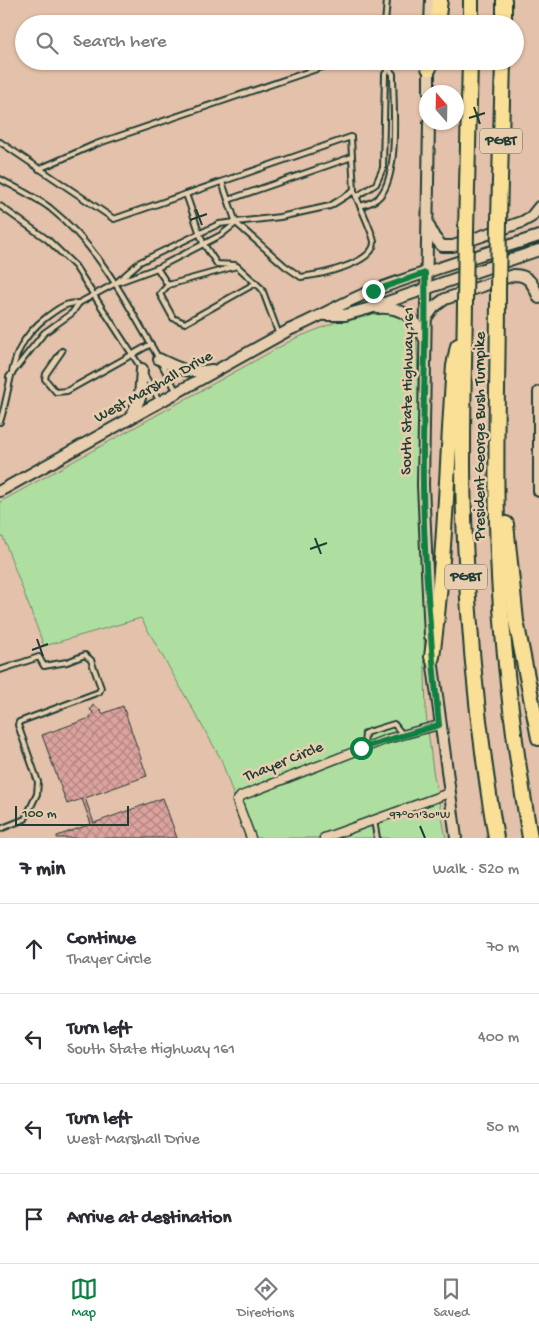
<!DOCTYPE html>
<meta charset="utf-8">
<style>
body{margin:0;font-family:"Gochi Hand",sans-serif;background:#f7f7f7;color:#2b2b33}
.compass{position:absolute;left:419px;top:85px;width:45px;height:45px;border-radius:50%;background:#fff;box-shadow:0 1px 4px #0004;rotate:340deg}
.scale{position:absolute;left:15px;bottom:12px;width:114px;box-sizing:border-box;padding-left:5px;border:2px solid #1f3d34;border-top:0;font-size:14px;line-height:18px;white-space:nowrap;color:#1f3d34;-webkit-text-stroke:4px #e8ceaf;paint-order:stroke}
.stop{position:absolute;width:15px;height:15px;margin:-11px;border:4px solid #0b8043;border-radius:50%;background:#fff}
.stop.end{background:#0b8043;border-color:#fff;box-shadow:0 1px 5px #0008}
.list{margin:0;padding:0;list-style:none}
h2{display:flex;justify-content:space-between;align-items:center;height:65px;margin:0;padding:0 20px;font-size:21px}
h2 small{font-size:16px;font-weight:400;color:#7c7c81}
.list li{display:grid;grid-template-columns:32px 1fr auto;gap:15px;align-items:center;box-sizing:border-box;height:90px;padding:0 20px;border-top:1px solid #e1e1e2}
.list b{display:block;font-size:19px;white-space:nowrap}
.list p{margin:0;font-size:16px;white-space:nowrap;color:#7c7c81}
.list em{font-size:16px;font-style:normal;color:#7c7c81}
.icon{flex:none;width:28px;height:28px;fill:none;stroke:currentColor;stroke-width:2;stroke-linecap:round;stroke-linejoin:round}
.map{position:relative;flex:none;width:539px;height:838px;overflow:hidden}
.search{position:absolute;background:#fff;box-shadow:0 1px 4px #0004;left:15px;right:15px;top:15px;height:55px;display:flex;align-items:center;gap:12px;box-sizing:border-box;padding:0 18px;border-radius:28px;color:#7c7c81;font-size:19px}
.sheet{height:425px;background:#fff}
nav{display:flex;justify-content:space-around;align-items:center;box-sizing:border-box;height:70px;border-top:1px solid #e1e1e2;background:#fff;font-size:14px;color:#7c7c81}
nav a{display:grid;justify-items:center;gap:2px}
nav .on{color:#0b8043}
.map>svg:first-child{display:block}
.grass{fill:#aedfa0;stroke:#668e6a}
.building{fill:url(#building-cross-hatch);stroke:#1f3d34}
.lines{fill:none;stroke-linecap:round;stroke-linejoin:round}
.service-casing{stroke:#1f3d34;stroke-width:8}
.minor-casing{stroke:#1f3d34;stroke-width:11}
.secondary-casing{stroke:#1f3d34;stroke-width:14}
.motorway-casing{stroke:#1f3d34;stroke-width:18}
.service{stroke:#e8ceaf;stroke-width:4}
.minor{stroke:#e8ceaf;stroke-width:8}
.secondary{stroke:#e8ceaf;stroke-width:10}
.motorway{stroke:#fadf96;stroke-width:14}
.motorway-bridge-casing{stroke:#1f3d34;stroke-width:18;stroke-linecap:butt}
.motorway-bridge{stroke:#fadf96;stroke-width:14}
.route{stroke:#0b8043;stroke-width:6}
.ticks{fill:none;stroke:#1f3d34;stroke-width:2}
.labels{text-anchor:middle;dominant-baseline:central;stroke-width:5;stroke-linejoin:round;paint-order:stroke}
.shield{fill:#e8ceaf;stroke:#5b6859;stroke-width:1}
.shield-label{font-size:15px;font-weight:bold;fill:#1f3d34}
.street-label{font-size:16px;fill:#1f3d34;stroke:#e8ceaf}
.ticks-label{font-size:12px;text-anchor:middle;fill:#1f3d34;stroke:#e8ceaf;stroke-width:5;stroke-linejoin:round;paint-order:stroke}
</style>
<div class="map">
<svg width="539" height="838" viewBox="0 0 539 838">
<defs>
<pattern id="building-cross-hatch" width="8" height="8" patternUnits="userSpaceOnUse" patternTransform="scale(1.25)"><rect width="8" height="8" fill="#dca29e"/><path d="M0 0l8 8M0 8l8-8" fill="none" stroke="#b28582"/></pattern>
</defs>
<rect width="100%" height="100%" fill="#e4c1aa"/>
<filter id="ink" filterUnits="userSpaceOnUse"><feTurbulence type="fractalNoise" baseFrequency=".02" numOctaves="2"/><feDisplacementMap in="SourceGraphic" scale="10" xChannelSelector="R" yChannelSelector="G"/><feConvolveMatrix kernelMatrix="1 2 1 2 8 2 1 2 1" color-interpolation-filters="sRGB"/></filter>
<g filter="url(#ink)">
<path class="grass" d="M378,311C401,315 413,319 417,344L426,714L433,771L446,838H248L221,759L141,618L44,646L3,537L0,538V502L296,338L339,321Z"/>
<polygon class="building" points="93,705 101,710 102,714 123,706 147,776 85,798 94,823 163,798 177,838 57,838 57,836 91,824 82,799 67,804 42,735 90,718 93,712 90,710"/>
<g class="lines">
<g class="service-casing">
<g id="service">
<polyline points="385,24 387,0"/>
<polyline points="0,142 114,219 351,137 352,157"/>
<polyline points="39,169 96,144 340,61"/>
<path d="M0,179C16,188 35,197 50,208C101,249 126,302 158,357"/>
<path d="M222,182L236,223L285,266L301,277C318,275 374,264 374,242C373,233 358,202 354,191"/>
<polyline points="186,194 203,243 217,264 235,265"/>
<polyline points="356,197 376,184 383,168 385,74 389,69"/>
<polyline points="0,206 48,240 75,266 141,368"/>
<path d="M360,206C367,204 375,202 380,196C400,173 393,104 393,74L389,69L388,61"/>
<polyline points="157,268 168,285"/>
<polyline points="116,283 140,262 219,224 280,217 330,206 354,191 352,157 228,200"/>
<polyline points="256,283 185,323 173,318 160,294 168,285 237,266 262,289 279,335"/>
<polyline points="62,351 46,374 45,379 56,392 67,391 151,344"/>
<polyline points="161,363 177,392"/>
<polyline points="144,374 159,400"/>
<polyline points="9,377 44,333 72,313 79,303 116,283 157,268 221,235 236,223"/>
<path d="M0,422C14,379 7,346 48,316C59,308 65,303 79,303"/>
<polyline points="0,670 39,657 44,666 67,662 85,655 91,660 101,688 99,692 19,722 18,725 38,782 37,794 25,819 0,829"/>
<polyline points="364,747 365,733 394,724 403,735"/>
<polyline points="374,820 377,838"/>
</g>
</g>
<g class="minor-casing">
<g id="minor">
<polyline points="251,838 237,801 241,796 387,739 439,725"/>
<polyline points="324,838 449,793"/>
</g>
</g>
<g class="secondary-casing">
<g id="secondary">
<polyline points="430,24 431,0"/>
<polyline points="429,92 429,62"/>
<polyline points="429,122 423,485 430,636"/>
<polyline points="429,226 434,237 442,246 453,246 522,222 531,217 539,207"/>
<path d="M378,308C402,306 415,318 424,338"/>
<polyline points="325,315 345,315 367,309 539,250"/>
<path d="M426,318L434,307L445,299L514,275C530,275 533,285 539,298"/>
<path d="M159,359C180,369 188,374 212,370"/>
<polyline points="539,392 539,491"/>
<polyline points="130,418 140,398 142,369"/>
<path d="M0,491L289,330C318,318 343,302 372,291C427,271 483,254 539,236"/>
<polyline points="431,651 456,838"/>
</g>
</g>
<g class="motorway-casing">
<g id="motorway">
<polyline points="437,24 440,0"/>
<polyline points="471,24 471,0"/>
<polyline points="504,24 504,0"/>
<polyline points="429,68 430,61"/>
<polyline points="499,220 503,61"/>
<polyline points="466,230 470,61"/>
<path d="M498,291C498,368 495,445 497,522C499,628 512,733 530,838"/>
<path d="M465,303C464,382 461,462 465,541C469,641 479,740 496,838"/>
<polyline points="506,524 516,621 539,738"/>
<path d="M432,657C445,561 447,463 454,366L458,346"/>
</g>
</g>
<use href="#service" class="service"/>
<use href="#minor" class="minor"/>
<use href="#secondary" class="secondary"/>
<use href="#motorway" class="motorway"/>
<g class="motorway-bridge-casing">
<g id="motorway-bridge">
<polyline points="498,291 499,220"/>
<polyline points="465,303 466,230"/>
</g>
</g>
<use href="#motorway-bridge" class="motorway-bridge"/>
</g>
</g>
<g class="lines" filter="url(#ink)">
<path class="route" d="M361,748L439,725C431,645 424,566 423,486C422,415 427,344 425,273L373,291"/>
</g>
<path class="ticks" d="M474,107L480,124M469,118L485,113M196,209L202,225M190,220L207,214M315,538L321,554M310,549L327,543M37,639L43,656M32,650L48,644M420,826L425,838"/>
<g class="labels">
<g class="shield">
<rect x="480" y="128.5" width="42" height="25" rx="4"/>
<rect x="445" y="564.5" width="42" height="25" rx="4"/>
</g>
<g class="shield-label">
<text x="501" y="141">PGBT</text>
<text x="466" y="577">PGBT</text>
</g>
<g class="street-label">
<text transform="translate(154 388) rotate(-29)">West Marshall Drive</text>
<text transform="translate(409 391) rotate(-89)">South State Highway 161</text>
<text transform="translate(481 436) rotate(-90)">President George Bush Turnpike</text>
<text transform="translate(284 763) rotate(-22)">Thayer Circle</text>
</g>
</g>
<g class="ticks-label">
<text x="420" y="818">97°01'30"W</text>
</g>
</svg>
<svg class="compass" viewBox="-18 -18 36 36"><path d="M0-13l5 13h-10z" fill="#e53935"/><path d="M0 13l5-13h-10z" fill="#7c7c81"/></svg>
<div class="scale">100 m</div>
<div class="stop" style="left:361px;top:748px"></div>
<div class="stop end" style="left:373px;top:291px"></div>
<div class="search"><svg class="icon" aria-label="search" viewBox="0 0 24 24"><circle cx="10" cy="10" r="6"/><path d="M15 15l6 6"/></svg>Search here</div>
</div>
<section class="sheet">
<h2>7 min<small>Walk · 520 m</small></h2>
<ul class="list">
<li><svg class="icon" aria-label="ahead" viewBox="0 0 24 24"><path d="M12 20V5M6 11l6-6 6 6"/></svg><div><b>Continue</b><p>Thayer Circle</p></div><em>70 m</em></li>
<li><svg class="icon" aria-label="left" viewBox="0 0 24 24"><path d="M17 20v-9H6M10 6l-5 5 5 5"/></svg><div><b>Turn left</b><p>South State Highway 161</p></div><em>400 m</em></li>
<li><svg class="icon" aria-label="left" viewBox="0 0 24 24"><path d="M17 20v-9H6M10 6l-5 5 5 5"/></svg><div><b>Turn left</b><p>West Marshall Drive</p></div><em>50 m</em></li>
<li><svg class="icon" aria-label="arrive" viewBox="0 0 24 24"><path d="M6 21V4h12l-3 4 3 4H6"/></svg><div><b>Arrive at destination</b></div></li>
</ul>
</section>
<nav>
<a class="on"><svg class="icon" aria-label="map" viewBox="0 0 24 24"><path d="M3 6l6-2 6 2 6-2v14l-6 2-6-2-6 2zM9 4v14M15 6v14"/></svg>Map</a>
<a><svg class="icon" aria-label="directions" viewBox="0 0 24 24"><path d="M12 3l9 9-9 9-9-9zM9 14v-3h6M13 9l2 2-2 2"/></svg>Directions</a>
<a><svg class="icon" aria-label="saved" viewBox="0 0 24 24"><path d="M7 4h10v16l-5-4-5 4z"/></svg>Saved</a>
</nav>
